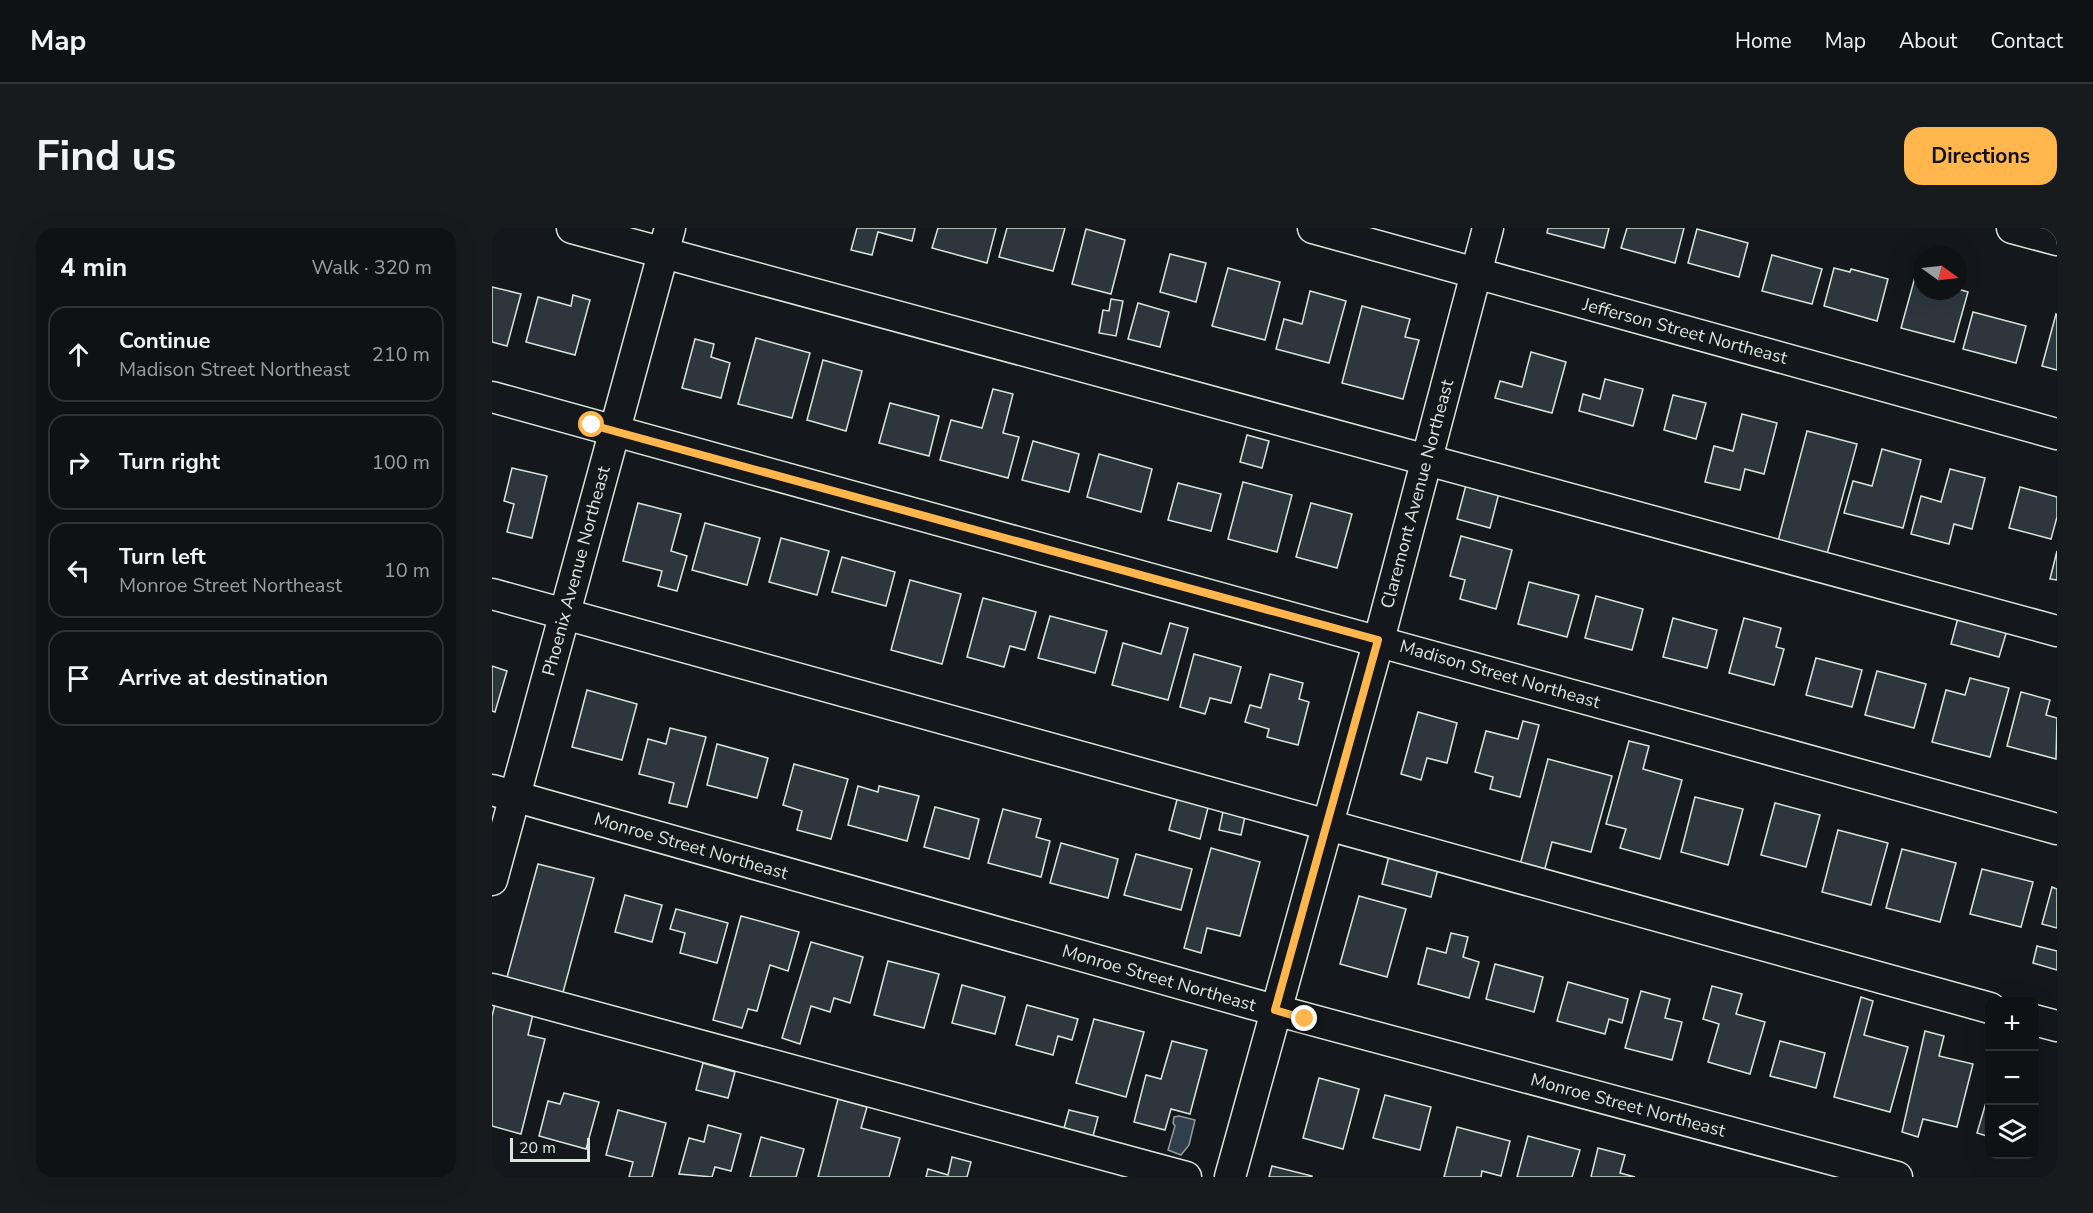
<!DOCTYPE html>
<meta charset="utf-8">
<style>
body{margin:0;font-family:"Nunito Sans",sans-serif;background:#181b1e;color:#f1f3f6}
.controls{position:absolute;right:18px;bottom:18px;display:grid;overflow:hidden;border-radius:12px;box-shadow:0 6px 24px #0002}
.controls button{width:54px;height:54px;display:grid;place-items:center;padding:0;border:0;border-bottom:2px solid #2f3234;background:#0f1215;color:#f1f3f6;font:30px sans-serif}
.compass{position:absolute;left:1421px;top:18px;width:54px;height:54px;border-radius:50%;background:#0f1215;box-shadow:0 6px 24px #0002;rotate:105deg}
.scale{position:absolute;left:18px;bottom:15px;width:80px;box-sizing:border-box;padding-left:6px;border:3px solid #d8e6dc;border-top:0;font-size:16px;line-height:21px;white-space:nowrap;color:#d8e6dc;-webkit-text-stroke:4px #14181c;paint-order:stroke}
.stop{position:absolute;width:18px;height:18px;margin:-14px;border:4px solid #ffb74d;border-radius:50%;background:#fff}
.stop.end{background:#ffb74d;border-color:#fff;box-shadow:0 2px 6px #0008}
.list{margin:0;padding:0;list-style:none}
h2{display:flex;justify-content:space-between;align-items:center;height:78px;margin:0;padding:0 24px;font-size:26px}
h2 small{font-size:20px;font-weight:400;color:#9b9ea0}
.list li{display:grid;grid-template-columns:39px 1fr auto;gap:18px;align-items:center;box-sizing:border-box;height:96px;margin:0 12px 12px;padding:0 12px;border:2px solid #2f3234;border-radius:18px}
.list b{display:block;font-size:22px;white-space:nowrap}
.list p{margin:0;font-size:20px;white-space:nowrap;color:#9b9ea0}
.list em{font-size:20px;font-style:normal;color:#9b9ea0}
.icon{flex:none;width:33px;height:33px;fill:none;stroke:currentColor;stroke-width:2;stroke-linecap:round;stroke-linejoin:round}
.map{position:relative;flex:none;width:1565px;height:949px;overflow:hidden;border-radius:18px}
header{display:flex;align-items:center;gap:36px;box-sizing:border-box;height:84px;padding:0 30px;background:#0f1215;border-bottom:2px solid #2f3234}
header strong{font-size:28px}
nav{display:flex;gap:33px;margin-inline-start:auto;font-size:21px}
.intro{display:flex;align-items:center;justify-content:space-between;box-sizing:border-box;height:144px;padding:0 36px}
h1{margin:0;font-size:42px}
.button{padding:15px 27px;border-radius:18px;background:#ffb74d;color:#111;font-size:21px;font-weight:700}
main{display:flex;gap:36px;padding:0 36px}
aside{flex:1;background:#0f1215;border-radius:18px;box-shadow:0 6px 24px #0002}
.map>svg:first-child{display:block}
.water{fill:#2f3f4d;stroke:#939e99;stroke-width:1.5}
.building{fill:#2c363c;stroke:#d8e6dc;stroke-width:1.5}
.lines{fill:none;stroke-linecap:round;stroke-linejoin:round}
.minor-casing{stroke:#d8e6dc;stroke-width:33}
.minor{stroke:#14181c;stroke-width:30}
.route{stroke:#ffb74d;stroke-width:8}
.labels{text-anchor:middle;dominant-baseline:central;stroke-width:4.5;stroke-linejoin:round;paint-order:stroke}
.street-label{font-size:18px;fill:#d8e6dc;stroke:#14181c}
</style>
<header>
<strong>Map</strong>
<nav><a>Home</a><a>Map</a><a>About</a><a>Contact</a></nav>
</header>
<div class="intro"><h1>Find us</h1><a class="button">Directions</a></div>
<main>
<aside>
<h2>4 min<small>Walk · 320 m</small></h2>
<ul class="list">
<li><svg class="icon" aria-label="ahead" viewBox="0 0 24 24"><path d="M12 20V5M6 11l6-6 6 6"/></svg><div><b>Continue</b><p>Madison Street Northeast</p></div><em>210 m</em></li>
<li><svg class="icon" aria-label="right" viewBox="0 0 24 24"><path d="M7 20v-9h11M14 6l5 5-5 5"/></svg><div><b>Turn right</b></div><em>100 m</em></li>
<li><svg class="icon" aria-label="left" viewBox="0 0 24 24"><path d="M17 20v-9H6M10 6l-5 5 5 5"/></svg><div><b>Turn left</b><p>Monroe Street Northeast</p></div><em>10 m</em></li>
<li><svg class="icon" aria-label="arrive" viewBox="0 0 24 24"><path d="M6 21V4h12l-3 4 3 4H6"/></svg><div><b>Arrive at destination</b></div></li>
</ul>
</aside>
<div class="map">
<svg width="1565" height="949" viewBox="0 0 1565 949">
<rect width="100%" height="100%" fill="#14181c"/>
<polygon class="water" points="687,888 703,892 697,917 689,927 676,922 683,898 681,895 682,889"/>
<g class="building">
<polygon points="365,0 423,0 420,13 386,4 380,27 359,22"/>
<polygon points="446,0 504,0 495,35 440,20"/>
<polygon points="515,0 573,0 561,43 507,29"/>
<polygon points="1056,0 1117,0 1112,20 1055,5"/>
<polygon points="1135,0 1192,0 1183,35 1129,20"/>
<polygon points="594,1 633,12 619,66 580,56"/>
<polygon points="1205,1 1256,15 1247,49 1196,35"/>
<polygon points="678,26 714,35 704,74 668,64"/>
<polygon points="1280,27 1330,41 1320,76 1270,63"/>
<polygon points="736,40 788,54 773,112 720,98"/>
<polygon points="1342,40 1358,44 1359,41 1396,51 1385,93 1332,78"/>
<polygon points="1423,49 1430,51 1430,63 1466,61 1476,64 1462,114 1409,100"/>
<polygon points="0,59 29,66 15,118 0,114"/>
<polygon points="818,63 854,73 837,135 784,121 792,91 810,96"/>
<polygon points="81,67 98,72 83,127 34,114 46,69 79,78"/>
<polygon points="619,71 631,73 624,108 607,105 611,82 617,83"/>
<polygon points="646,75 677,84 668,119 636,111"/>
<polygon points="870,78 918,91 913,109 927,112 911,171 850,155"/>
<polygon points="1481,84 1534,98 1524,135 1471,121"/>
<polygon points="1564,86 1565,87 1565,142 1550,138"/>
<polygon points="264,110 318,125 300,190 246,176"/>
<polygon points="203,111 222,116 219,129 238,135 229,170 190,160"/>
<polygon points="1039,124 1074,134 1060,185 1003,170 1008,153 1030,159"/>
<polygon points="331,132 370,143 354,203 315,192"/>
<polygon points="1113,151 1151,161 1141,198 1087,183 1091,166 1108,171"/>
<polygon points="501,161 521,166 511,205 527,209 516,250 448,232 459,192 490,200"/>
<polygon points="1181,167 1214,175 1204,211 1172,202"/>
<polygon points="398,175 447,188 437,228 387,215"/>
<polygon points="1250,186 1285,195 1272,246 1253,241 1248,262 1213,254 1222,218 1241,223"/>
<polygon points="1315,203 1365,216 1335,326 1286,313"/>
<polygon points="755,207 777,213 770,240 748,234"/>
<polygon points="541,213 587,226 577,264 530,252"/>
<polygon points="1390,221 1429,232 1411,300 1352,285 1361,253 1380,258"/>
<polygon points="607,226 660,241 649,284 595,269"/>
<polygon points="20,240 55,248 40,310 15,304 22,276 12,273"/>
<polygon points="1458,241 1493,250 1480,301 1462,296 1457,316 1419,306 1429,268 1449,274"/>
<polygon points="751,254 800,267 785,324 736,311"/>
<polygon points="686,255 729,266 719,303 676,292"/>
<polygon points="974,257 1007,265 998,300 965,291"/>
<polygon points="1528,259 1565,269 1565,289 1559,311 1517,300"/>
<polygon points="146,275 189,286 179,323 195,328 185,363 166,358 170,343 131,333"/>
<polygon points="819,275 860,286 845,340 804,329"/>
<polygon points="213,295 268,310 255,357 200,342"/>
<polygon points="969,308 1020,322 1004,381 968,371 973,352 958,348"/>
<polygon points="289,310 337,323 325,367 277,354"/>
<polygon points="1565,323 1565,352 1558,351"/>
<polygon points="350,329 403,344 394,378 340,364"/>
<polygon points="418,352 469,366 450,436 399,422"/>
<polygon points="1037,354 1087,367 1075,409 1026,396"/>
<polygon points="1104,368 1151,381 1140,422 1093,410"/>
<polygon points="491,370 544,384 533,422 518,418 512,439 475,429"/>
<polygon points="1467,386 1516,399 1507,429 1459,416"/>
<polygon points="558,388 615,403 603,445 546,430"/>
<polygon points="1181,390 1225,402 1215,440 1171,429"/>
<polygon points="1252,390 1289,400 1284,419 1292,421 1282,457 1237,445"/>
<polygon points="678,395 696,400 676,472 620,457 631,415 669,426"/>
<polygon points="702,426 749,439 739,475 718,470 713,486 688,479"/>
<polygon points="1324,430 1370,442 1360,479 1314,467"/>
<polygon points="0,438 15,443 3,484 0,483"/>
<polygon points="1385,443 1434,456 1422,500 1373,487"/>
<polygon points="778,446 811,455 807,471 817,474 806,517 775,509 777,501 753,494 758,477 769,480"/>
<polygon points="1478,450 1517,460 1498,529 1440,514 1454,462 1473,467"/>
<polygon points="95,462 145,476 130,532 80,519"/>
<polygon points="1529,464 1558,472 1554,487 1565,490 1564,531 1515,518"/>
<polygon points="926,484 965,495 955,535 935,530 929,552 909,546"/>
<polygon points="1031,493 1047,497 1028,569 998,561 1001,549 983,544 994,503 1026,511"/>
<polygon points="178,500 214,509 195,579 177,575 182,555 147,546 156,511 174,516"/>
<polygon points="1137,513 1157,518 1151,541 1190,552 1168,631 1128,620 1134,601 1114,596"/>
<polygon points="225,516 276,530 265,570 215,557"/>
<polygon points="1056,531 1120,548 1099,624 1060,614 1052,644 1028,637"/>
<polygon points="302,536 356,551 339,611 305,602 310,583 291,577"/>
<polygon points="366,558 386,564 387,558 427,568 415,613 356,597"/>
<polygon points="686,568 717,576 708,611 677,602"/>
<polygon points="1203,569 1251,581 1236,637 1189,624"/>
<polygon points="1283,575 1328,587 1314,639 1269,627"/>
<polygon points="443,579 487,591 477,631 432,619"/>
<polygon points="732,579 754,584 749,607 727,602"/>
<polygon points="511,581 549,591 544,609 558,613 549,649 496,635"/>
<polygon points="1346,602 1396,615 1379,677 1330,664"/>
<polygon points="569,615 626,631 616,670 558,655"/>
<polygon points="719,620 768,634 748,708 715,700 709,725 692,720"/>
<polygon points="1410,621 1464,635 1448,694 1394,680"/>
<polygon points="898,624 947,637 939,669 890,656"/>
<polygon points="644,626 700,641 689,682 632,667"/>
<polygon points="46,636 102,650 70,768 14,753"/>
<polygon points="1490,641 1541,654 1529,699 1478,686"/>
<polygon points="1560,659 1565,661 1565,700 1550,696"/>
<polygon points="133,667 170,677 160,714 123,704"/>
<polygon points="867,668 914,681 895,749 848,736"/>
<polygon points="184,681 236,695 225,735 188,725 193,705 178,701"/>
<polygon points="249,688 307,704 296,743 278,737 265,783 256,781 250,800 221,792"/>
<polygon points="959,705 976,709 971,729 987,734 977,770 926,756 935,720 954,725"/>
<polygon points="319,714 371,729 358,775 342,770 338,784 319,778 308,816 290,810"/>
<polygon points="1545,718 1565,723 1565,742 1541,735"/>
<polygon points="396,733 447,746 432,800 382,787"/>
<polygon points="1003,736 1051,749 1042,784 994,771"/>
<polygon points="1076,754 1136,771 1130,795 1117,791 1113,806 1065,793"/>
<polygon points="470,757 513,769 503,806 460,795"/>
<polygon points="1220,758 1250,766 1244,786 1273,794 1258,846 1216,834 1227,796 1211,791"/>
<polygon points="1149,763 1178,771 1173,790 1190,794 1180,832 1133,820"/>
<polygon points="1369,769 1381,773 1372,807 1416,819 1398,884 1342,869"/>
<polygon points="3,776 41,786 36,807 53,811 29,906 0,898 0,788"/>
<polygon points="535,777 586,791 580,812 566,808 561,827 524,817"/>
<polygon points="602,791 652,804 634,869 584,855"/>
<polygon points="1433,803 1452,808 1447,828 1481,836 1465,899 1431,891 1426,909 1410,904"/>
<polygon points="680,813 715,822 698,886 679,881 673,902 642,894 654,847 669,851"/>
<polygon points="1288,813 1333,825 1324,860 1278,848"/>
<polygon points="211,835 243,844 236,870 204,862"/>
<polygon points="827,850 867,861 851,921 811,910"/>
<polygon points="1498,861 1498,909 1485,905"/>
<polygon points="72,865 107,874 94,921 47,908 56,873 68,876"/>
<polygon points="893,867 939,879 928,922 881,910"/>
<polygon points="346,871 375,879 369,900 408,910 397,949 326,949"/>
<polygon points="126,882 174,895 160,949 137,949 141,934 114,927"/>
<polygon points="577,882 606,889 601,908 572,900"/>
<polygon points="216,897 249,906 239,943 223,939 220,949 187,946 197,910 212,914"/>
<polygon points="965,899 1018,913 1009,948 990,943 989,949 952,949"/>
<polygon points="1036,908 1088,922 1080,949 1025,949"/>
<polygon points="269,909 312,921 304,949 258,949"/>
<polygon points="1106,920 1133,927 1128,945 1143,949 1099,949"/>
<polygon points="460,929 479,934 475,949 434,949 436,941 456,947"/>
<polygon points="780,938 820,948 820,949 777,949"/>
</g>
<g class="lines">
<g class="minor-casing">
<g id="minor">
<polyline points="80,0 1565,403"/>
<polyline points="821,0 1565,206"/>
<polyline points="1520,0 1565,12"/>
<polyline points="0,169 1565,601"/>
<polyline points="0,366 1498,780"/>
<polyline points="0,562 757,775 1405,949"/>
<polyline points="0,652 178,0"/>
<polyline points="0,761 694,949"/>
<polyline points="1542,792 1565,798"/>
<polyline points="738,949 887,412 996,0"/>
</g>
</g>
<use href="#minor" class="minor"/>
</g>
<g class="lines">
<polyline class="route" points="100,197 886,412 783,782 813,791"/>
</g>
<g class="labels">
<g class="street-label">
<text transform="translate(1193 103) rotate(15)">Jefferson Street Northeast</text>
<text transform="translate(925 266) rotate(-75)">Claremont Avenue Northeast</text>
<text transform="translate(84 343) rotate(-75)">Phoenix Avenue Northeast</text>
<text transform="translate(1008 446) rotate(16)">Madison Street Northeast</text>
<text transform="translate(199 618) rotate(16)">Monroe Street Northeast</text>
<text transform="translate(667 750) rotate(16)">Monroe Street Northeast</text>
<text transform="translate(1136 877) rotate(15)">Monroe Street Northeast</text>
</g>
</g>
</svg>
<div class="controls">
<button>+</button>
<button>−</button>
<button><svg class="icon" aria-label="layers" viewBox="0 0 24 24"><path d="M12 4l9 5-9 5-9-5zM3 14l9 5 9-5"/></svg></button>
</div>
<svg class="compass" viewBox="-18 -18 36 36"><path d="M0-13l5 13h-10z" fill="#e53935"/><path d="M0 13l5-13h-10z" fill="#9b9ea0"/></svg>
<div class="scale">20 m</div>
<div class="stop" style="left:100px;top:197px"></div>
<div class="stop end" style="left:813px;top:791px"></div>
</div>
</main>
